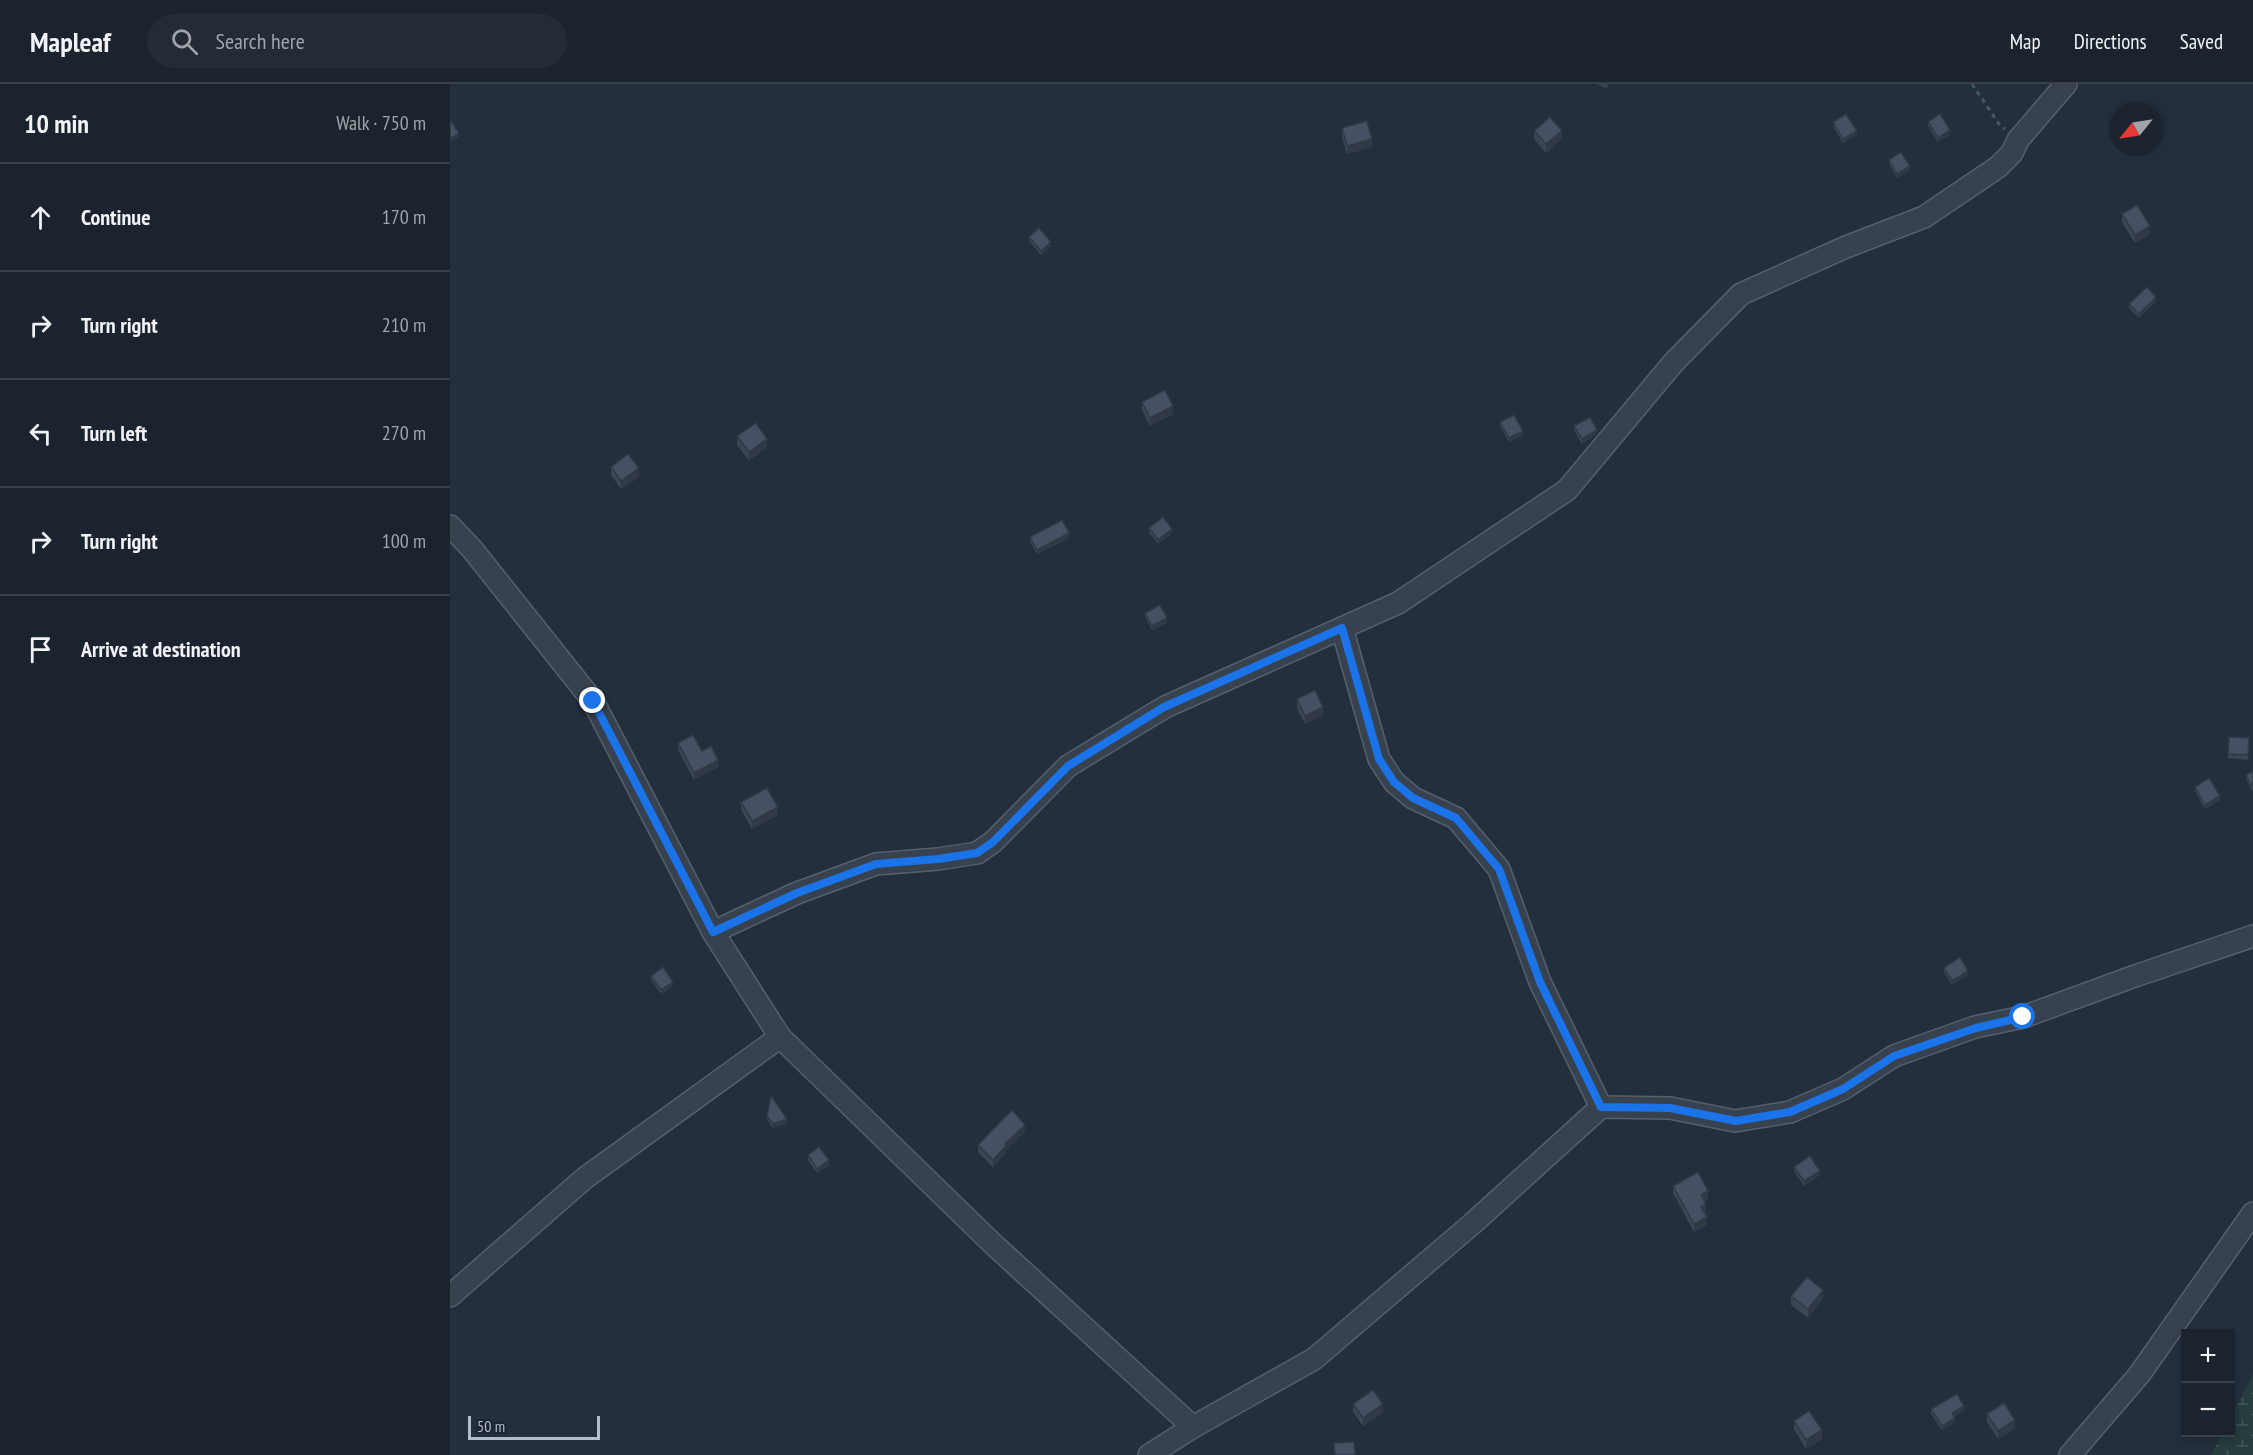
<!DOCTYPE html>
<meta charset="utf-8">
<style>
body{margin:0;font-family:"PT Sans Narrow",sans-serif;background:#242b36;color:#f1f3f6}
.controls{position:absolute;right:18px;bottom:18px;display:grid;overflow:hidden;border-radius:0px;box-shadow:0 3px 9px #0003}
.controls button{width:54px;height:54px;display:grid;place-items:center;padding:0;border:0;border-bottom:2px solid #39404a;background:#1b232e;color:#f1f3f6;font:30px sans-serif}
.compass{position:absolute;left:1659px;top:18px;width:54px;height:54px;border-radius:50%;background:#1b232e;box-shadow:0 3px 9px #0003;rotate:240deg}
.scale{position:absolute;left:18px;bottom:15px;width:132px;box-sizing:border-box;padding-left:6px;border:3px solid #b4bcc9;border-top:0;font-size:16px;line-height:21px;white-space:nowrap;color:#b4bcc9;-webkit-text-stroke:4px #1d2633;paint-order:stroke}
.stop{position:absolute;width:18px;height:18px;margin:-14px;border:4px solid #1a73e8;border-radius:50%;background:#fff}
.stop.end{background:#1a73e8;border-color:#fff;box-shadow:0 2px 6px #0008}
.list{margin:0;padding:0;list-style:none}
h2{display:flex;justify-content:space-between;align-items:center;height:78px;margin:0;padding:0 24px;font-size:26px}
h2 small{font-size:20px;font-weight:400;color:#a0a4aa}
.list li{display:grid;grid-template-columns:39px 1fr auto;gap:18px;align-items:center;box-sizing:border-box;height:108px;padding:0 24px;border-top:2px solid #39404a}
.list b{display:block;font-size:22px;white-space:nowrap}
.list em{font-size:20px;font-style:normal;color:#a0a4aa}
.icon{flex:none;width:33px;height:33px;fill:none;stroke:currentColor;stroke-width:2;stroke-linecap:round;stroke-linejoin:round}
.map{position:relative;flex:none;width:1803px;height:1371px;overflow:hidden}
header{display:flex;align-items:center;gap:36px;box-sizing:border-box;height:84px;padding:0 30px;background:#1b232e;border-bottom:2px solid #39404a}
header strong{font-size:28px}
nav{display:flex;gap:33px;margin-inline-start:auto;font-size:21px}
.search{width:420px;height:54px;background:#242b36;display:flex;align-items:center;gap:15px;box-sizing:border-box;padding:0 21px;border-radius:33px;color:#a0a4aa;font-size:22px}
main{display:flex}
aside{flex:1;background:#1b232e}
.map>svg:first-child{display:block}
.wetland{fill:url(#wetland-marsh)}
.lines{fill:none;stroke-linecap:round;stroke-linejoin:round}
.minor-casing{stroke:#565f6c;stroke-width:24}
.path{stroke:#44595c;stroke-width:3;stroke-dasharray:4.5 4.5;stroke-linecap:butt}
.minor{stroke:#38414e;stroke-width:21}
.wall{fill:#3b4654}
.shaded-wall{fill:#303945}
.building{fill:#455162;stroke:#303945;stroke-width:1.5}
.route{stroke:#1a73e8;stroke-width:8}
</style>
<header>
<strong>Mapleaf</strong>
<div class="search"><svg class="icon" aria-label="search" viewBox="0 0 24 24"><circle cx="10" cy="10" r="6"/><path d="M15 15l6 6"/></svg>Search here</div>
<nav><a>Map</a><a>Directions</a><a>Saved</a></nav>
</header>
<main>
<aside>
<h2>10 min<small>Walk · 750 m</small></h2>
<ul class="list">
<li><svg class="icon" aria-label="ahead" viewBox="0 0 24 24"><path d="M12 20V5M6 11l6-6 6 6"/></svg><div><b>Continue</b></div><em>170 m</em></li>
<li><svg class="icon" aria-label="right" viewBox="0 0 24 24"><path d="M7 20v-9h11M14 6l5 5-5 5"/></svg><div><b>Turn right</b></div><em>210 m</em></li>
<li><svg class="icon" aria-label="left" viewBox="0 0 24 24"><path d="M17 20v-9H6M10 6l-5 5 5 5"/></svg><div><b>Turn left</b></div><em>270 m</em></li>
<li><svg class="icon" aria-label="right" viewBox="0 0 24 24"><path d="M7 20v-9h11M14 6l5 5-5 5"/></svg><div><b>Turn right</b></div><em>100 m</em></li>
<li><svg class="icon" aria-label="arrive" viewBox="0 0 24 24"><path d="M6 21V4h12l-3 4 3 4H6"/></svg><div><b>Arrive at destination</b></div></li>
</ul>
</aside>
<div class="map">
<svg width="1803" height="1371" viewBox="0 0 1803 1371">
<defs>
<pattern id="wetland-marsh" width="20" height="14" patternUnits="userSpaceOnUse" patternTransform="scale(1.5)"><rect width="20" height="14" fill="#263c3f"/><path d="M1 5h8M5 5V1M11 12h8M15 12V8" fill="none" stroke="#435659"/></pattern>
</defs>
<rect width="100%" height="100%" fill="#242f3e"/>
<polygon class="wetland" points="1803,1290 1803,1371 1761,1371 1773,1349 1780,1348 1781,1333"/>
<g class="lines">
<g class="minor-casing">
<g id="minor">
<polyline points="0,442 22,465 143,617 263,848"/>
<polyline points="892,544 929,675 944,698 963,714 1006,734 1049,785 1090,898 1151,1023"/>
<polyline points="330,953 543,1160 743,1343 699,1371"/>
<polyline points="0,1212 135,1094 330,953 263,848 347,809 426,780 488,775 527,769 543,758 618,682 715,623 948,519 1117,406 1224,278 1291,210 1396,163 1474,133 1548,83 1562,69 1568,56 1616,0"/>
<polyline points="743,1343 864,1275 1022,1140 1151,1023 1220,1024 1285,1037 1340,1028 1393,1005 1444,972 1525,943 1573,933 1685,892 1803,852"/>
<polyline points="1620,1371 1689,1291 1803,1129"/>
</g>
</g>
<polyline class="path" points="1522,0 1549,40 1555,45"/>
<use href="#minor" class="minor"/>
</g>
<g class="wall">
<polygon points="1145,0 1158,0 1157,4"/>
<polygon points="1383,38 1407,51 1393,59 1383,42"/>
<polygon points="1478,38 1500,51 1488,58 1478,42"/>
<polygon points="892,44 922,63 897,70 892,53"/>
<polygon points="1084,47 1112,55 1096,69 1084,55"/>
<polygon points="1439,76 1460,86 1447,94 1439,80"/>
<polygon points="1672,130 1700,150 1685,159 1672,138"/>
<polygon points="579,153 601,162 591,171 579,157"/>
<polygon points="1706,217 1689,234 1679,224 1679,220"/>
<polygon points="692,318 723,330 700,342 692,326"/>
<polygon points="1050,338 1073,351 1059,358 1050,342"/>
<polygon points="1124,342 1147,350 1132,360 1124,346"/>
<polygon points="287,352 317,363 299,377 287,361"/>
<polygon points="161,383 189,393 171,405 161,391"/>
<polygon points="699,444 722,449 708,460 699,448"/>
<polygon points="580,453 619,454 587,470 580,457"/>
<polygon points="695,529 717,539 702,546 695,533"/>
<polygon points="847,615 873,631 855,640 847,624"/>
<polygon points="1779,653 1799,654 1798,676 1778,674"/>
<polygon points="228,659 252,667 268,683 244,696 228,666"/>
<polygon points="1803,687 1803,708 1796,695 1796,691"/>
<polygon points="1745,703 1770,716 1755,725 1745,707"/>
<polygon points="291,718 328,731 302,745 291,726"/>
<polygon points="1494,884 1518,891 1502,901 1494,888"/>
<polygon points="201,892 223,902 211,910 201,896"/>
<polygon points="317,1032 337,1039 323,1044 317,1036"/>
<polygon points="575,1048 556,1066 556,1069 543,1083 528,1068 528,1061"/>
<polygon points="358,1071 379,1081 367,1089 358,1076"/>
<polygon points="1344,1083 1370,1091 1354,1102 1344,1087"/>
<polygon points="1223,1102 1258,1115 1254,1117 1256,1128 1255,1129 1257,1141 1244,1148 1223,1109"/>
<polygon points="1341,1212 1373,1214 1358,1234 1341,1221"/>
<polygon points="903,1320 933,1329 913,1342 903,1328"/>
<polygon points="1481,1325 1514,1326 1504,1332 1505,1338 1492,1346 1481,1330"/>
<polygon points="1537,1330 1565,1344 1548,1355 1537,1338"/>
<polygon points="1344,1337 1372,1355 1356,1365 1344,1345"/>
</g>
<g class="shaded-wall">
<polygon points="1500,46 1500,51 1488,58 1488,54"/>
<polygon points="1112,47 1112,55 1096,69 1096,60"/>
<polygon points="1407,47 1407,51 1393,59 1393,55"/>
<polygon points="9,49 9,53 0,59 0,55"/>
<polygon points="922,55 922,63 897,70 897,62"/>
<polygon points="1460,82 1460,86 1447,94 1447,90"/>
<polygon points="1700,142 1700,150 1685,159 1685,151"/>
<polygon points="601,158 601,162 591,171 591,167"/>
<polygon points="1706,213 1706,217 1689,234 1689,230"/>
<polygon points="723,322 723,330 700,342 700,334"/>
<polygon points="1147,346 1147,350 1132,360 1132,355"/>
<polygon points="1073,347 1073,351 1059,358 1059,354"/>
<polygon points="317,355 317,363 299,377 299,368"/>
<polygon points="189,384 189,393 171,405 171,397"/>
<polygon points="722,445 722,449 708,460 708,456"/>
<polygon points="619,449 619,454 587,470 587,466"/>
<polygon points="717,534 717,539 702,546 702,542"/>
<polygon points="873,623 873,631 855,640 855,632"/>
<polygon points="268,676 268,683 244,696 244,689"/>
<polygon points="1770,712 1770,716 1755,725 1755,721"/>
<polygon points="328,723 328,731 302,745 302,737"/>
<polygon points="1518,887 1518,891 1502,901 1502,897"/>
<polygon points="223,898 223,902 211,910 211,906"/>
<polygon points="337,1035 337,1039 323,1044 323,1040"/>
<polygon points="575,1041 575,1048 556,1066 556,1069 543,1083 543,1076 555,1060"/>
<polygon points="379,1076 379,1081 367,1089 367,1085"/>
<polygon points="1370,1087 1370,1091 1354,1102 1354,1097"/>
<polygon points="1258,1107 1258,1115 1251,1119 1251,1111"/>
<polygon points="1256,1120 1256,1128 1251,1131 1251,1123"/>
<polygon points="1257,1133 1257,1141 1244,1148 1244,1140"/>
<polygon points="1373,1206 1373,1214 1358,1234 1358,1225"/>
<polygon points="933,1320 933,1329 913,1342 913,1334"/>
<polygon points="1514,1322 1514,1326 1502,1333 1502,1329"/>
<polygon points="1505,1334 1505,1338 1492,1346 1492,1342"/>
<polygon points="1565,1336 1565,1344 1548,1355 1548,1347"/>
<polygon points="1372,1346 1372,1355 1356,1365 1356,1356"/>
</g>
<g class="building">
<polygon points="1396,30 1407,47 1393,55 1383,38"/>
<polygon points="1490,30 1500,46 1488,54 1478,38"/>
<polygon points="1100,33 1112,47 1096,60 1084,47"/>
<polygon points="0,36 9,49 0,55"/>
<polygon points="917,37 922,55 897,62 892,44"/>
<polygon points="1451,68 1460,82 1447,90 1439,76"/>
<polygon points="1687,121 1700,142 1685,151 1672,130"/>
<polygon points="589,144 601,158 591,167 579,153"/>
<polygon points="1697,203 1706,213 1689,230 1679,220"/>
<polygon points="715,306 723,322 700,334 692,318"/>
<polygon points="1064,331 1073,347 1059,354 1050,338"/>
<polygon points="1140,333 1147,346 1132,355 1124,342"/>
<polygon points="306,339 317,355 299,368 287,352"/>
<polygon points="178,370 189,384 171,397 161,383"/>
<polygon points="713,433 722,445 708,456 699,444"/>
<polygon points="612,436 619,449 587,466 580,453"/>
<polygon points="710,521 717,534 702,542 695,529"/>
<polygon points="865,606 873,623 855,632 847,615"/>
<polygon points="243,651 252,667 261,662 268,676 244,689 228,659"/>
<polygon points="1779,653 1799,654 1798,671 1778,670"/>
<polygon points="1803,687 1803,704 1796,691"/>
<polygon points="1759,694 1770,712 1755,721 1745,703"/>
<polygon points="317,704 328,723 302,737 291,718"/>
<polygon points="1510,873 1518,887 1502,897 1494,884"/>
<polygon points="213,883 223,898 211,906 201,892"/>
<polygon points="321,1012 337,1035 323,1040 317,1032"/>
<polygon points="562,1026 575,1041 555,1060 556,1062 543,1076 528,1061"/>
<polygon points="369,1063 379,1076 367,1085 358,1071"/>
<polygon points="1360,1072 1370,1087 1354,1097 1344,1083"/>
<polygon points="1248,1088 1258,1107 1251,1111 1256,1120 1251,1123 1257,1133 1244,1140 1223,1102"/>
<polygon points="1357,1193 1373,1206 1358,1225 1341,1212"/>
<polygon points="923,1306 933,1320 913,1334 903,1320"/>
<polygon points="1507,1310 1514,1322 1502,1329 1505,1334 1492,1342 1481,1325"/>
<polygon points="1554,1319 1565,1336 1548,1347 1537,1330"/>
<polygon points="1359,1327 1372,1346 1356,1356 1344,1337"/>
<polygon points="904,1358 905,1371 885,1371 884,1359"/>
</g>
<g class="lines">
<polyline class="route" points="143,617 263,848 347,809 426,780 488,775 527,769 543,758 618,682 714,623 892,544 929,675 944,698 963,714 1006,734 1049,785 1090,898 1151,1023 1220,1024 1286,1037 1340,1028 1393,1005 1444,972 1526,944 1573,933"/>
</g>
</svg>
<div class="controls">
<button>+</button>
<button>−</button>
</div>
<svg class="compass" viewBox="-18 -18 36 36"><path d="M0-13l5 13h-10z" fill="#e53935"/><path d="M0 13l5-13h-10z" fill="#a0a4aa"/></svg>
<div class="scale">50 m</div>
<div class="stop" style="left:1573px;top:933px"></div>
<div class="stop end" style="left:143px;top:617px"></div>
</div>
</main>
